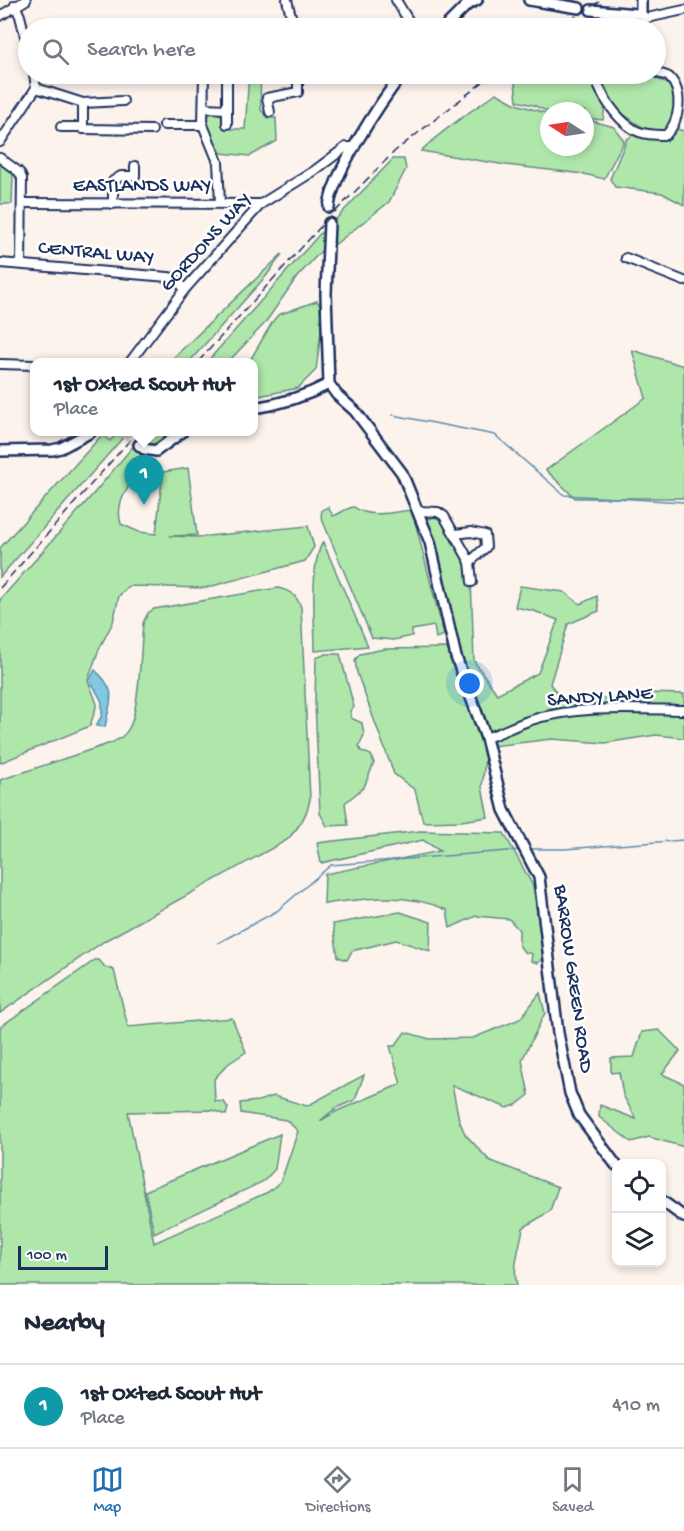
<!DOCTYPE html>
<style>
body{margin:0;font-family:"Gochi Hand",sans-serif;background:#f2f2f3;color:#1f2937}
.controls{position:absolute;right:18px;bottom:18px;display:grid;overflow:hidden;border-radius:12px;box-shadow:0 3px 9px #0003}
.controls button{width:54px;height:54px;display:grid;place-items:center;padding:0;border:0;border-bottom:2px solid #e0e1e3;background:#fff;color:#1f2937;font:30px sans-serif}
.compass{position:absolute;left:540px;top:102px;width:54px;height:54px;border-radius:50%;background:#fff;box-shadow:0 3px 9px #0003;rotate:282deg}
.scale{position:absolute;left:18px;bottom:15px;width:90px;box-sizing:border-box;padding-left:6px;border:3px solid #1b2f5e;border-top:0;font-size:16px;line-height:21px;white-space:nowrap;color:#1b2f5e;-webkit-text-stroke:4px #fff;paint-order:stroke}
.you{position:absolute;left:470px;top:684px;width:21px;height:21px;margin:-15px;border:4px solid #fff;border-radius:50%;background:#1a73e8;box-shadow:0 0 0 9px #1a73e833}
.badge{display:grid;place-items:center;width:39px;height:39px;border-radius:50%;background:#1f6fb2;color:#fff;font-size:20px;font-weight:700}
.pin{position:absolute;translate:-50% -50px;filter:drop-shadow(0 2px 3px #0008)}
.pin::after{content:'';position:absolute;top:32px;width:21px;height:18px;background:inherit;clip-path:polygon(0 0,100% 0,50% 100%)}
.popup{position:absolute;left:30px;top:358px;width:228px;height:78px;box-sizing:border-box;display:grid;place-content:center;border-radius:12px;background:#fff;filter:drop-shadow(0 2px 4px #0005);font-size:20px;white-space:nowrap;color:#747a83}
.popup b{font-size:22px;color:#1f2937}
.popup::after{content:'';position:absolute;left:50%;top:100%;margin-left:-12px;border:12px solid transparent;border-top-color:#fff}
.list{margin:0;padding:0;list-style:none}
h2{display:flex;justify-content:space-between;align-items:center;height:78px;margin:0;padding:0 24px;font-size:26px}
h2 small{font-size:20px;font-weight:400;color:#747a83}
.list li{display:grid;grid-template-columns:39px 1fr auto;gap:18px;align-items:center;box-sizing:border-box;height:84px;padding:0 24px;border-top:2px solid #e0e1e3}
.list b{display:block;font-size:22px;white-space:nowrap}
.list p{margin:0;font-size:20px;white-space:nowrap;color:#747a83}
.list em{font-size:20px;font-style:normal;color:#747a83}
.icon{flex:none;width:33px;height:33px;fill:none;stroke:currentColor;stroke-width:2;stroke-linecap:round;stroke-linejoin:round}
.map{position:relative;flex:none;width:684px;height:1285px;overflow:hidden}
.search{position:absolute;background:#fff;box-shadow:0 3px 9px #0003;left:18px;right:18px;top:18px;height:66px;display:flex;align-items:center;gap:15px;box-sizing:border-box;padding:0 21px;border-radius:33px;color:#747a83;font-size:22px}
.sheet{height:162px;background:#fff}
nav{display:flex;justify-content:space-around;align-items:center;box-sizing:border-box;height:84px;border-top:2px solid #e0e1e3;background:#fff;font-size:16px;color:#747a83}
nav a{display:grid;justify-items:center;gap:3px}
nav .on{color:#1f6fb2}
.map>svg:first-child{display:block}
.green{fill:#afe7ab;stroke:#658b84;stroke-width:1.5}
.water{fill:#80c9e1;stroke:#588bad;stroke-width:1.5}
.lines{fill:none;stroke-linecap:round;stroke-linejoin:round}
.stream{stroke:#588bad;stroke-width:1.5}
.tertiary-tunnel{stroke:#d0ccd0;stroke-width:9;stroke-dasharray:9 4.5;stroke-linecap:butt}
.minor-casing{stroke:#1b2f5e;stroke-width:12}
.tertiary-casing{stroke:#1b2f5e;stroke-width:14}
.minor{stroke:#fff;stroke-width:8}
.tertiary{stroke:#fff;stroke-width:9}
.rail{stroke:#1b2f5e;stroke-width:1.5;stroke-dasharray:9 4.5;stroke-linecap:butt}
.labels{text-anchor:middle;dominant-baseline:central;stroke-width:5;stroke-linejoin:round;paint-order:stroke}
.street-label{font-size:20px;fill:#1b2f5e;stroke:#fff}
</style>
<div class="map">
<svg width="684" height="1285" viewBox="0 0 684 1285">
<rect width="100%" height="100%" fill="#fdf3ed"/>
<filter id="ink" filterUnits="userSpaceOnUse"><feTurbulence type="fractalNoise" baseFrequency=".0167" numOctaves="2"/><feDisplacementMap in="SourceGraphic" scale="12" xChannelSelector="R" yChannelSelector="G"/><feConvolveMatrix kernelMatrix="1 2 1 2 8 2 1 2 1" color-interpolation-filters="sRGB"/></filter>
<g filter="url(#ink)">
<g class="green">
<path d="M249,74H260L261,110L268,118H276L277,141L250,156L221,153C215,139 202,126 210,112L216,111L222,116L225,129H245Z"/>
<polygon points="522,74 590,74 594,90 605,107 603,120 585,118 585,111 549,112 533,105 517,101 515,82"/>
<path d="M599,74H650C656,80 666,82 673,87C678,107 678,114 668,132L658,135C632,123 603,104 599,74Z"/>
<path d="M496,93L516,104L549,114V147H585V119L614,127L624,141L604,179L584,174L506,165L421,151C443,129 471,112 496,93Z"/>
<polygon points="677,129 684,131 684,205 662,193 615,187 610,179 627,139 636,133 668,141"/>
<polygon points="393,159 404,159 406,169 389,202 333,246 334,221"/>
<polygon points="0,164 13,174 12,204 0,204"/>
<polygon points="324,229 323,249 297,277 265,323 228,362 207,362"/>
<polygon points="282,254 267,275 189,362 169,362"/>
<polygon points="317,301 320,305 322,325 316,370 298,388 254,397 254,362 249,362 273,321 278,315"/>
<polygon points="632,350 684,366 684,498 575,498 546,470 646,398"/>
<polygon points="118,432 128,432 0,577 0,548 102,435 110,441"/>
<path d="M145,432H168L158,444L152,447L143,441L137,448L143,452C141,460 140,469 136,475C126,491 115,504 121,524L139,532L156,534L163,472L188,468L197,535L169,536L198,537L308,526L314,547L305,561L205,588L129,586L119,596L113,622L99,649L88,680L97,704L90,726L0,763V600L95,492Z"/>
<path d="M328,507L333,516C341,514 345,508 354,507C370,519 393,512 412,510L444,635L436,638L434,626L412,630V636L394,640L372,638L321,517L322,510Z"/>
<path d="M440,515L463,551L471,579L474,661L497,694L538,673L558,620L534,611L515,607L520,586L564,592L580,604L597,596L599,611L568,624L550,684L565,703L645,693L684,694V738L656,735L605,743L552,739L492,746C476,702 461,659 450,614C442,583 438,551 426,520Z"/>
<path d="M323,542L368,646L315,651C315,623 309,565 323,542Z"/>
<path d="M278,588C291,591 296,595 301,607L310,799C307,816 299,827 287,840L106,940L0,1013V780L111,743C119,739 125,736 129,728C139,712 141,646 143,623L148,613L154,609Z"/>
<polygon points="447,648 479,735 485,758 482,787 488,817 461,821 423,822 415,790 394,774 357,673 355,660 360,654 384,649"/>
<polygon points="326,654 340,654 354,707 350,711 351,718 362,723 364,735 359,746 361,751 371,755 374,763 364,787 345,803 348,825 327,826 320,813 315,703 316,658"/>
<path d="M420,831L504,833L533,886L544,958L538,963L531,961L532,954L524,952L519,945V930L509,919L476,916L450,928L447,910C407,892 367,898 324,904L325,874L440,851L423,840L321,863L317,843Z"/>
<polygon points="400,912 431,922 430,951 396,940 352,951 347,960 338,957 333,924"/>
<path d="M95,960H99L105,967L114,970L128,1027L232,1018L246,1052L228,1064L214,1079L215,1101L224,1102L228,1108L226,1115L212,1110L128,1112L154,1243L268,1192L281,1181L298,1131L286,1120L241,1113L240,1103L258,1101L274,1096L307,1106L364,1075L355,1100L336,1108L320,1121L337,1111L401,1084L390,1046H395L405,1032L430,1039L473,1038L520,1019L540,993L545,1013L522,1060L529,1095L516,1105L507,1108L452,1085L459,1120L465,1134L489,1160L558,1187L550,1211L523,1228C520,1247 512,1266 517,1285H0V1027Z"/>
<polygon points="659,1030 680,1051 662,1074 684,1084 684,1147 649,1137 631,1142 599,1117 600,1105 636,1119 623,1095 619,1072 611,1073 611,1058 634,1057 642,1032"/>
<polygon points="280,1134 275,1169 264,1181 154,1233 145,1191"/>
</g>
<path class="water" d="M95,670C119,692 110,700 105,727L96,726L102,715V702L90,679Z"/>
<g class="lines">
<g class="stream">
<polyline points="393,415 495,435 564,495 684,502"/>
<polyline points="529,849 564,849 684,840"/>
<polyline points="218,943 277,911 331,865 521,850"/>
</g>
<polyline class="tertiary-tunnel" points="122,432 139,445"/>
<g class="minor-casing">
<g id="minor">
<polyline points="287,0 294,28"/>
<polyline points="396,0 413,28"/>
<polyline points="15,5 20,16 28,48"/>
<polyline points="641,13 643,16 647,18 684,10"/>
<polyline points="0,16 26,0"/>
<polyline points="604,28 610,13"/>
<polyline points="204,74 203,125 218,162 220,203"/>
<polyline points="227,74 227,124"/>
<path d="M596,74C597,92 617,119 633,129C642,135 656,135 666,135C680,121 684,92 669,77C666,75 659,74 656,72"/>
<polyline points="36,88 83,103 123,101"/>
<polyline points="83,103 83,129 152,130"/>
<polyline points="204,108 227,109"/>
<polyline points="270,112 267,98 298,92 298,74"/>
<polyline points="164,125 203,125"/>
<polyline points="61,127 83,127"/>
<polyline points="0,142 36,88 34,74"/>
<polyline points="0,158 19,172 22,178 21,264"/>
<polyline points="22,203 261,204"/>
<polyline points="113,204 113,181 121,176 135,176 135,166"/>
<polyline points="626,258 684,281"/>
<polyline points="0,263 168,277 174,278 185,289"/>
<polyline points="130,362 185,289 261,204 314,171 346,147 355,147"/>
<polyline points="0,364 34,365"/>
<polyline points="418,511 438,512 444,516 470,562 472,582"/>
<polyline points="455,534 471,532 485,535 486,547 470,562"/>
<path d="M486,738C500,733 514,726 528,721C577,705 633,709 684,710"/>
</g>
</g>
<g class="tertiary-casing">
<g id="tertiary">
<polyline points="529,0 579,8"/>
<polyline points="591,10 637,14 641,13 641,0"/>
<polyline points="444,28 467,5 477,0"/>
<path d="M329,207C332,174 381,102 402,74"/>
<polyline points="329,223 326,294 329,384 337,395 355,411 402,473 430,542 456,657 486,738 504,810 539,877 558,1033 570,1093 579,1115 616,1165"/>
<path d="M254,408C281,404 304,397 329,384"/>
<polyline points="139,445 144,449 156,451 182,432"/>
<polyline points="0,451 52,450 61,448 91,432"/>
<polyline points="662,1201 684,1217"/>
</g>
</g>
<use href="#minor" class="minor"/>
<use href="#tertiary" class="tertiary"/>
<g class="rail">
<polyline points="557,28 602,0"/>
<polyline points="198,362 322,225 395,151 493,74"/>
<polyline points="0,588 137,432"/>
</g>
</g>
</g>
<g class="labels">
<g class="street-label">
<text x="142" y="187">EASTLANDS WAY</text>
<text transform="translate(207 243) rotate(-48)">GORDONS WAY</text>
<text transform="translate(96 254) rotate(5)">CENTRAL WAY</text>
<text transform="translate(600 698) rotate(-4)">SANDY LANE</text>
<text transform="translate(572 979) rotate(82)">BARROW GREEN ROAD</text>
</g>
</g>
</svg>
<div class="controls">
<button><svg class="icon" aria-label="locate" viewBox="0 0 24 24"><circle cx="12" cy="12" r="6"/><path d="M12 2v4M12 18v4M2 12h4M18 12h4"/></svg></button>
<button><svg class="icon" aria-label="layers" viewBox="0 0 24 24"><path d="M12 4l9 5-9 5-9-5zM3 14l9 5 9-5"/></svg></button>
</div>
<svg class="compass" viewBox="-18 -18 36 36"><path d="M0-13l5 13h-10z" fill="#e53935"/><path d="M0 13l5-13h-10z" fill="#747a83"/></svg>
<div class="scale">100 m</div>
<div class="you"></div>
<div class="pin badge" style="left:144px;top:505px;background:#0f9aa8">1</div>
<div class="popup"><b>1st Oxted Scout Hut</b>Place</div>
<div class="search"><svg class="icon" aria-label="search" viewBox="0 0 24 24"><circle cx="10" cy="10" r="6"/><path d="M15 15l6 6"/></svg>Search here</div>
</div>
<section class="sheet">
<h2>Nearby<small></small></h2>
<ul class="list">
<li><span class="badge" style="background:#0f9aa8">1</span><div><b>1st Oxted Scout Hut</b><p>Place</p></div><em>410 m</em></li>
</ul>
</section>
<nav>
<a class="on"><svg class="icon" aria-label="map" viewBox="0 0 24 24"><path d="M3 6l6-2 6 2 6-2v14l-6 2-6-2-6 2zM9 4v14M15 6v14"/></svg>Map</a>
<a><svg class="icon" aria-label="directions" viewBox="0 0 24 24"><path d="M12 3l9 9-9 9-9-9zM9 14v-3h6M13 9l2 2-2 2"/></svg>Directions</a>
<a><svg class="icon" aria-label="saved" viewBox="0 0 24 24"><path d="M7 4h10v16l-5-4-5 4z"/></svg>Saved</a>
</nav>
